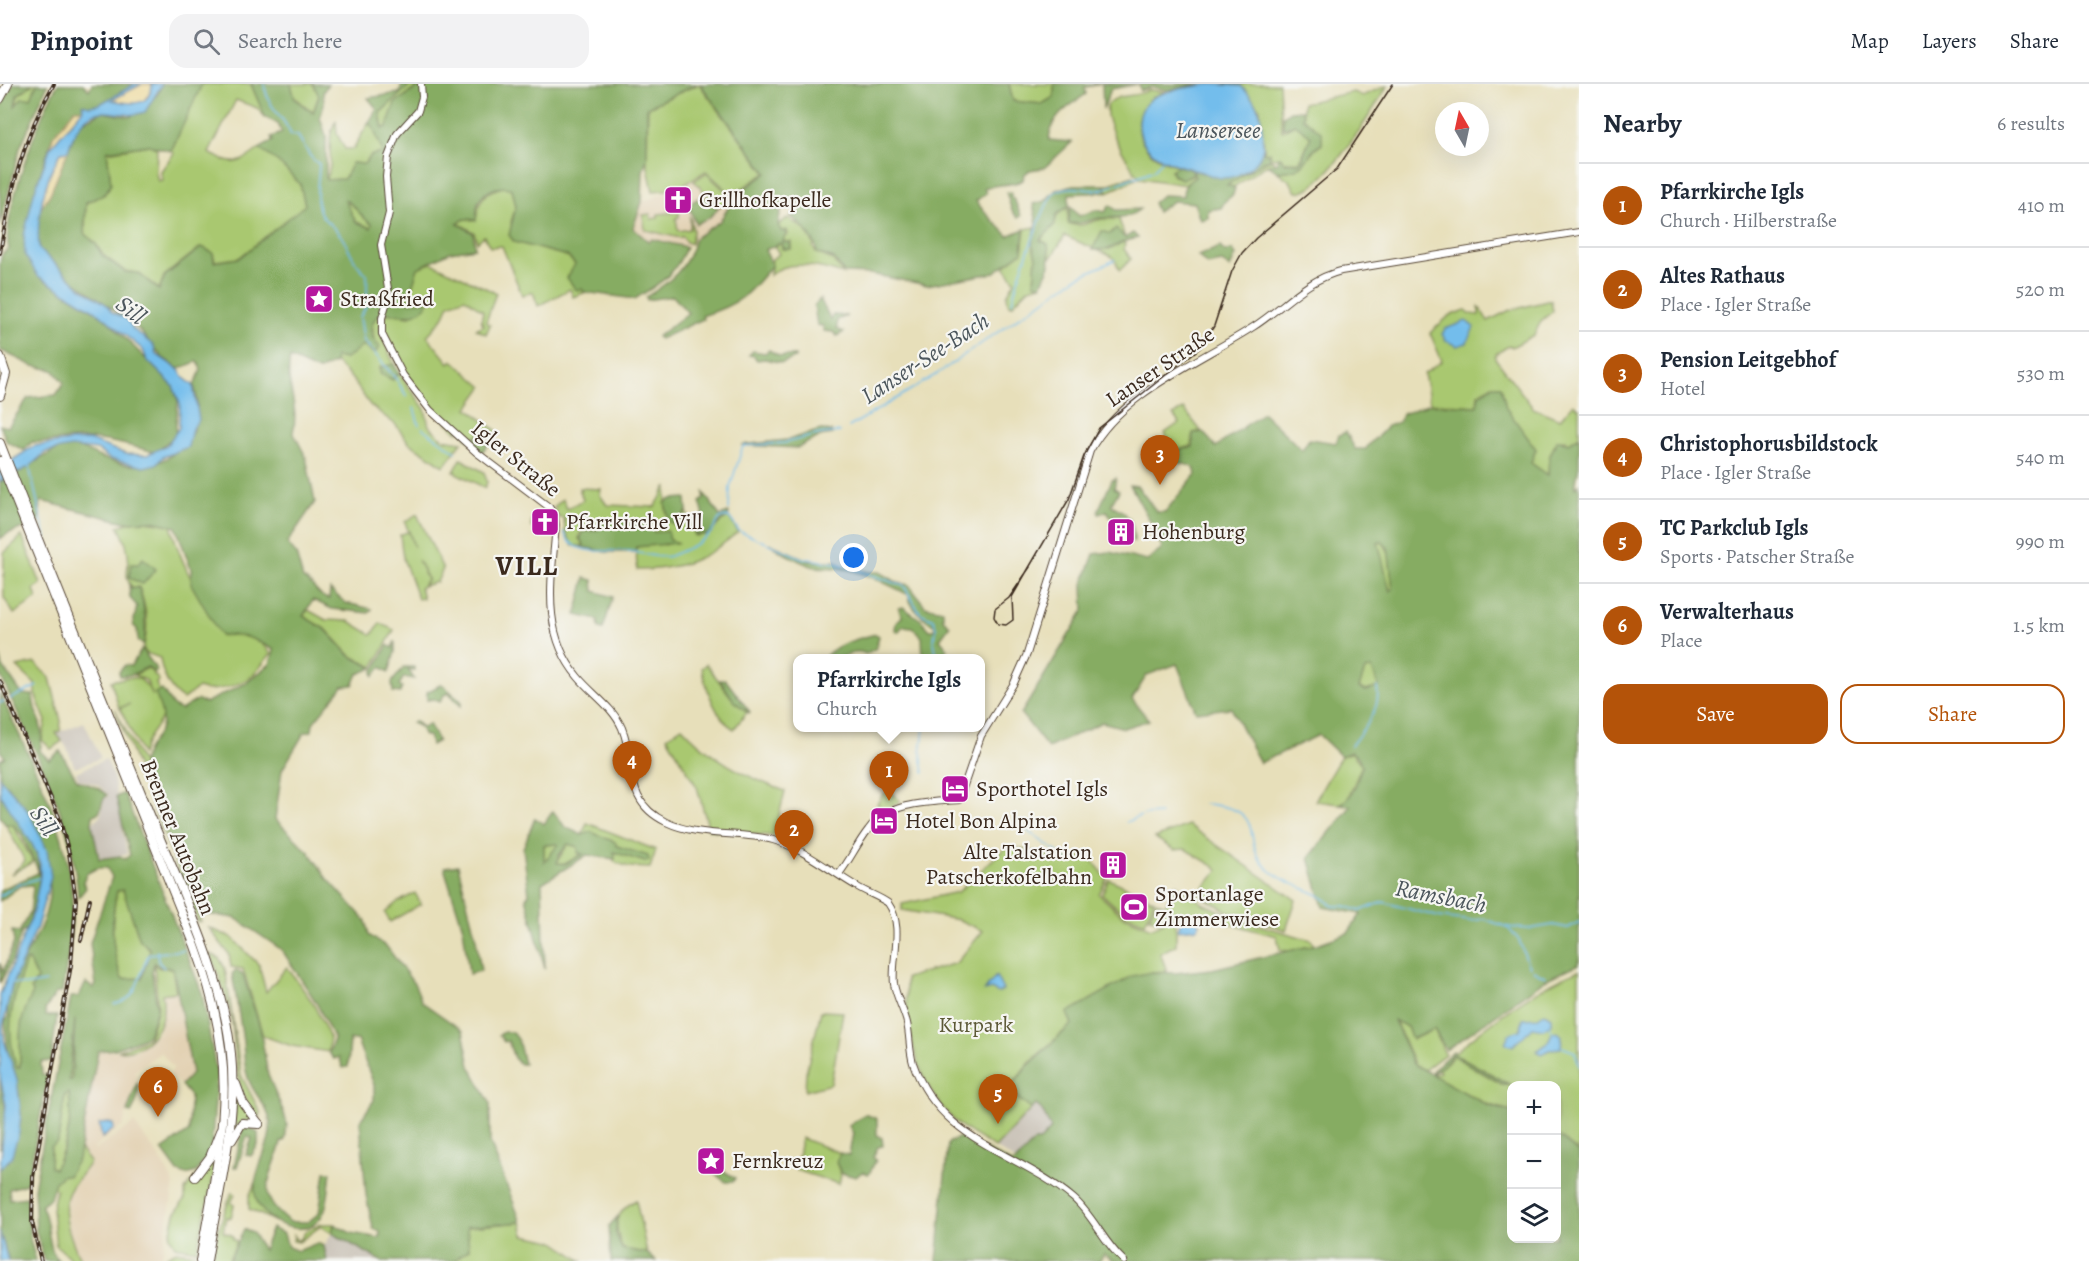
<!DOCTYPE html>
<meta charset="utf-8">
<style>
body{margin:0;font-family:Alegreya,serif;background:#f2f2f3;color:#1f2937}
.controls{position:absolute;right:18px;bottom:18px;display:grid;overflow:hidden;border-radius:12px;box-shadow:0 6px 24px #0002}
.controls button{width:54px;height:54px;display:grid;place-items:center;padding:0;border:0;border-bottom:2px solid #e0e1e3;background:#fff;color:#1f2937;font:30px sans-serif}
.compass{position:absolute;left:1435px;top:18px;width:54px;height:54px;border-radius:50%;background:#fff;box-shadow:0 6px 24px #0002;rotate:351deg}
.you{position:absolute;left:854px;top:474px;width:21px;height:21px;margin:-15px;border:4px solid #fff;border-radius:50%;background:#1a73e8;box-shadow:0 0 0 9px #1a73e833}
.badge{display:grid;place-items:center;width:39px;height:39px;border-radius:50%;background:#b45309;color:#fff;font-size:20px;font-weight:700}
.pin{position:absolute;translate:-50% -50px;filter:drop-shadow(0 2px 3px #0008)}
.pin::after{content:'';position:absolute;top:32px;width:21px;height:18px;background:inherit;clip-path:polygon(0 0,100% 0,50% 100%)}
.popup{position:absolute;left:793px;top:570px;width:192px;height:78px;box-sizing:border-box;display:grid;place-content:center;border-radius:12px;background:#fff;filter:drop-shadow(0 2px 4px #0005);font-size:20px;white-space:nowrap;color:#747a83}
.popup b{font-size:22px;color:#1f2937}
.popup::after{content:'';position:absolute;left:50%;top:100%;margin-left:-12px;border:12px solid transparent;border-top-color:#fff}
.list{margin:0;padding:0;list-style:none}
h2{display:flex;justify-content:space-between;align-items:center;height:78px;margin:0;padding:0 24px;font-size:26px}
h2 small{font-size:20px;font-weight:400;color:#747a83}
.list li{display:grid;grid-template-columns:39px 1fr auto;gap:18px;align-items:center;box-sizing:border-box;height:84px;padding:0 24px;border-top:2px solid #e0e1e3}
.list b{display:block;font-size:22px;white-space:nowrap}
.list p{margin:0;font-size:20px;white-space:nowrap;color:#747a83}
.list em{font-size:20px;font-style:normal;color:#747a83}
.actions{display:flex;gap:12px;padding:18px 24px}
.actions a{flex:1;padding:14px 0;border:2px solid #b45309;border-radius:18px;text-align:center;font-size:21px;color:#b45309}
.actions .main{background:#b45309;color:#fff}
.icon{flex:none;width:33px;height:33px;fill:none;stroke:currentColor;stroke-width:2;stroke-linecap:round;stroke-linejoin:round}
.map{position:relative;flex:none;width:1579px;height:1177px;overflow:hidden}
header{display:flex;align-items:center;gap:36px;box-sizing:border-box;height:84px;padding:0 30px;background:#fff;border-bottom:2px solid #e0e1e3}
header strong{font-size:28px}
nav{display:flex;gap:33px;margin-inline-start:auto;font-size:21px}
.search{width:420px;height:54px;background:#f2f2f3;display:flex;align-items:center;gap:15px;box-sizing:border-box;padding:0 21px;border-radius:18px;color:#747a83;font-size:22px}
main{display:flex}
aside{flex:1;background:#fff}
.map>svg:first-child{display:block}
.built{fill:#e3d2b4}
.industrial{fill:#cac3b8}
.green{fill:#a9c870;stroke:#727947;stroke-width:1.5}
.forest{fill:#86ac62;stroke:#606b40;stroke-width:1.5;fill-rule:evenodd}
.sand{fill:#eeda9e;stroke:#94825e;stroke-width:1.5}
.water{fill:#73bdec;stroke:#577485;stroke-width:1.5}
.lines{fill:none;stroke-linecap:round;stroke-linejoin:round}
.stream{stroke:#73bdec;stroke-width:1.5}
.secondary-casing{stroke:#554535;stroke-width:8}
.highway-casing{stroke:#554535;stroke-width:10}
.secondary{stroke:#fff;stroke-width:6}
.highway{stroke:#fff;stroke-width:8}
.tram{stroke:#3b2a1e;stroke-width:1.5}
.rail-casing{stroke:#3b2a1e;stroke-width:4}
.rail{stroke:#f6f6f2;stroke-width:1.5;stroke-dasharray:4.5;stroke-linecap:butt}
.labels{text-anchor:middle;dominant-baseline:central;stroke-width:4.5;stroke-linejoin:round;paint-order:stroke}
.poi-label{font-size:22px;fill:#3b2a1e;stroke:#f6f6f2;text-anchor:start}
.street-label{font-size:22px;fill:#3b2a1e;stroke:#f6f6f2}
.park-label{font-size:22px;fill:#5c5937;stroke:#f6f6f2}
.water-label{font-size:24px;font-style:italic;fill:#4c565c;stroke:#f6f6f2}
.district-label{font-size:28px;font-weight:bold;letter-spacing:1.5px;fill:#3b2a1e;stroke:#f6f6f2}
</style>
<header>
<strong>Pinpoint</strong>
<div class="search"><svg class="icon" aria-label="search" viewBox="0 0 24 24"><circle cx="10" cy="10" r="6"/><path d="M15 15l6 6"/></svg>Search here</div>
<nav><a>Map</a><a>Layers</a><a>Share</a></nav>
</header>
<main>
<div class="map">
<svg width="1579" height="1177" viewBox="0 0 1579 1177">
<rect width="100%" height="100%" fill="#f6f6f2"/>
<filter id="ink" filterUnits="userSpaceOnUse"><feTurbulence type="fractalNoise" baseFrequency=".0167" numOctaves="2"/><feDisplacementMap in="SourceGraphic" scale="12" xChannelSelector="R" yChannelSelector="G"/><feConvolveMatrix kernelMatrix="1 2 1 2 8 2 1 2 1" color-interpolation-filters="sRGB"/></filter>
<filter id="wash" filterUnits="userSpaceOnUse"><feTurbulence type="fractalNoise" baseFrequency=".008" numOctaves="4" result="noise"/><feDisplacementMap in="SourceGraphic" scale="24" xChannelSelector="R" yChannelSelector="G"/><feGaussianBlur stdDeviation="1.35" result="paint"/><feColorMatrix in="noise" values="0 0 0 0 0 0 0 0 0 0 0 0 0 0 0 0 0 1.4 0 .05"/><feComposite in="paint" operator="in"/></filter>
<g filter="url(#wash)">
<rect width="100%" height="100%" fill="#e7dfba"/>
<g class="built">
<polygon points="706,86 732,111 736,111 720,137 686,163 652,155 650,158 640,153 633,144 642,118 676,105"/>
<polygon points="176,909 192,989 181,1001 170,992 173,984 161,968 135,987 136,993 123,1042 94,1064 95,1066 134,1039 159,1073 174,1100 161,1177 82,1177 72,1157 68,1135 67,1113 91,1078 80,1063 99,968 136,966 158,949 165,921 163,911"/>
</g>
<g class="industrial">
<polygon points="84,638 101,674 75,684 67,664 57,649"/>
<polygon points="106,675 113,691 127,770 100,774 92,740 101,730 104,716 109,711 98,701 78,695 76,688"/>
<polygon points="1036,1021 1042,1026 1051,1045 1040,1057 1035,1057 1016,1077 995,1064"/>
<polygon points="332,1149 374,1171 381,1177 327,1177 324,1162"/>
</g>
<g class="green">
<polygon points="33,0 37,0 31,14 22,14 15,22 18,11"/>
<path d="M202,0H251L265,33L257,24L236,16L209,69C234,81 236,83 259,65L277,76L300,100L305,121L239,174L215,177L213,169L201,163L164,192L159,205L138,189L125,187L103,171L96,160L85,149L86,119C119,106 110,99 107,68L149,61L157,64L156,89L158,97L162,96L161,87L174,69L171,67Z"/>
<polygon points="291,0 313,0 319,11 313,28 291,10"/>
<polygon points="411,0 417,0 417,3 395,19 387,43 383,45 380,29"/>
<polygon points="699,0 766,89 732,111 706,87 676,105 653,107 647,79 648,23"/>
<polygon points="1009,0 1054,0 1054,13 1042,20 1013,17"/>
<polygon points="1225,0 1279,0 1282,47 1295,40 1311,52 1300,77 1284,78 1281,73 1271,74 1270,68 1265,70 1260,25 1241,2"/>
<path d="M1388,1C1375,23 1323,110 1296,108L1290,97L1278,88C1314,85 1300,74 1322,60V49L1303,34V19L1353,8L1362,12Z"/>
<path d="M1149,6L1166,8C1140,14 1131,42 1146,63C1153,74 1167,78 1178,82L1171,86L1173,92L1182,95L1192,91L1193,86L1195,94L1188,97L1186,101L1140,94C1130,83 1098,31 1109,19C1118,9 1137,14 1149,6Z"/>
<path d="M336,37L337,50L345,65H353L368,40L372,41L384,69L372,71L364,80L352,79L344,95L326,96C336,78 324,55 336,37Z"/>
<path d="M1273,76L1274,79C1258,83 1248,95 1233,103L1227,101L1266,77Z"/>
<polygon points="706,89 731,112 719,123 694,97"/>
<polygon points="1133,92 1136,95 1108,108 1106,101"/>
<path d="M507,102L512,105L516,122L511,138L514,158L567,172L575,180L574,186L586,208L573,213L570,205L538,222L533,208L522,211L502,162L490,163L484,152L477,158L474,148L458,139L465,135L476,136C479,113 485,107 507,102Z"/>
<path d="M344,116C355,120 361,134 372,140L371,144L356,138Z"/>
<path d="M1068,123V139C1080,144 1087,139 1098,136C1104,134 1112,135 1119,135L1125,154L1110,150L1093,166L1109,165L1125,157L1124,165L1131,175L1120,186L1113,173L1065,152L1050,175L1048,160L1040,156L1054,142L1057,131Z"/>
<polygon points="679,128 679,133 676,134 678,147 690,145 690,132 693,146 691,160 686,158 682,152 680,154 645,146 643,131 650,130 651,135 658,134 658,130"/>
<path d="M788,134L805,146L814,160L813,163L816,169L833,176L843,190C821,183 788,174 770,191L772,175L779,170L774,161L781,160L782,165H791V158H783V154L788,151L787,146L781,147L778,141Z"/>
<polygon points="1034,143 1036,148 1032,159 1036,173 1034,198 1041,201 1029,204 1012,221 1008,219 1007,211 1015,197 1004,182 1022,168 1025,145"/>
<path d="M432,179L496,209L486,238L490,241L486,250L476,245L484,241L481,237L483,227L465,214L449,220L443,234L427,252L449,279L452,276L483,303L468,324L498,348L492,356L482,347L476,353L468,352L467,348L458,344L457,348C431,324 374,267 387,229L410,232L407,218L418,183Z"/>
<polygon points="1551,216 1553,227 1541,237 1534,251 1512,263 1510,261 1496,270 1495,274 1533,324 1560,335 1573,320 1579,324 1579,352 1569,359 1565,356 1557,356 1549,374 1548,391 1531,379 1536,365 1506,324 1501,302 1492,301 1478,310 1477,322 1430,319 1424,290 1442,277 1430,249 1449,232 1466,226 1469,230 1479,231 1479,223 1488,237 1508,227"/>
<polygon points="382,228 380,248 394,280 378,285 399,289 425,325 429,342 443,355 462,358 444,382 409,359 396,341 370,321 352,295 333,276 335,273 345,275 363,261 375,269 372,238"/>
<polygon points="1184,325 1201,347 1193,349 1192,362 1173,367 1165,349 1179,339 1173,331"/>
<polygon points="461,375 484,388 487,398 485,404 454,388"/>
<path d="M667,402C666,418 662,432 676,442L681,441L687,427L695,452L710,450L722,436L729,433L738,448C704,477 681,485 637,486L636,463L657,459L665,461L671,456L653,449L651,439L631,441L622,436L608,440L603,438L597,445L580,449L579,455L584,460L582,462H573L565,447L564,434H559L554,423L563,415L567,425L583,416L579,404L601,405L600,411L607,421L655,423Z"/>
<polygon points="542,427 550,427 554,440 544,450 531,443 532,435"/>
<polygon points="417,430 443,485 437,498 424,502 428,495 418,476 427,496 420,504 423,514 418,515 403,474 400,451 409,447 414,463 405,438"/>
<path d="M139,436L171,441C176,465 196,512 214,530C219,535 227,539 233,543C249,554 258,552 271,570C265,576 259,586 252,592C240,601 212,610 198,604L183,615C169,607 162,589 160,574L146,569L143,564C150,543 146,523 139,503H132C125,495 127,489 128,480C130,470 124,451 118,442Z"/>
<polygon points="22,452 41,500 34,505 37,514 14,530 4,514 4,469"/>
<path d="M1382,458C1393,468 1391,490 1393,505L1390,507L1378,463V459Z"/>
<polygon points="308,526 326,536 349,537 372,551 380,539 394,546 373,583 350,571 327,546 303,532"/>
<polygon points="35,579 50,594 61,637 60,647 56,649 62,657 51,665 42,656 46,637 35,610 35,600 17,583"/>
<path d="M706,580L734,617L747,628L734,645C715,634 707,605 701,584Z"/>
<path d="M148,584L159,596L156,599C175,644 151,634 142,671L120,624L130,620L119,624L111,597C135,592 141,589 153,612L146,596L134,591Z"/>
<polygon points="1372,584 1379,603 1366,607 1359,604 1364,586"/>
<polygon points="115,625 145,685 201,838 198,838"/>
<path d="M682,643C711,675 744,692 785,707L774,752L709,746L697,703L667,653Z"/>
<polygon points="1351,668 1362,681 1347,717 1339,720 1315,717 1341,672"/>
<polygon points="890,706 900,717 884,728 877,720 883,710"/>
<polygon points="587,739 656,766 650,784 629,783 614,778 614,768 645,778 647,772 616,762 615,758 591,748 582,751"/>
<polygon points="6,741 13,741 33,778 11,790 25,777"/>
<polygon points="1188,741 1296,816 1286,846 1229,828 1198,810 1218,787 1217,784 1185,765 1174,766 1155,754"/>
<polygon points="559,760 544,779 544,761"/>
<polygon points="568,760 578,763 584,769 565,780 556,779"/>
<path d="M1007,762L1074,777V775L1088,771L1107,794L1099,810L1122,831L1151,844L1165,837L1149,834L1156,817L1165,821L1176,800L1204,820L1240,836L1311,856L1314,861L1290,867L1280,866L1277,852L1203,833L1176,834V861L1160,869L1167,887L1152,888L1067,929L1072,940L1031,977L1009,1004L1008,1007L1031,1025L995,1064C982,1055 964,1047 953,1035C916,999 905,944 906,894L956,879L983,847L959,836L902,826V820L958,808Z"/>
<polygon points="1109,795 1154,816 1145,839 1123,829 1102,810"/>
<path d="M123,806L140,856L150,865L142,894L121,895C111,865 110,838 117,807Z"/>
<polygon points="415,809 421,820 390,838 385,829 396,819"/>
<polygon points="209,844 231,853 259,881 266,908 287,883 313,919 330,954 328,968 292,962 263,952 243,885 231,883 229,870"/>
<path d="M211,870L219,874L225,884L241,991L260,1028L259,1034C231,1008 238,964 230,928C225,908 218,889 211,870Z"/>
<path d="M29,876L37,894L31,905L33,909C18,937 20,954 20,983L17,984C14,976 8,965 8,956C9,930 17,902 26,877Z"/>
<path d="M154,880L159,884H172L176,908L162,910C168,940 149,968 118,967L149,954L158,924Z"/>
<path d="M1579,886V1068L1557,1051L1556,1002H1512L1511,1027L1487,1020L1430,991L1440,988L1438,985L1450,976L1452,971L1503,1001L1509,1000L1454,969C1492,937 1533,905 1579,886Z"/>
<polygon points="821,927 843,928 831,1000 805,1007 806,988"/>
<polygon points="75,935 77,936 72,996 69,996"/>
<polygon points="1395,936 1407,943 1412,956 1434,945 1445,970 1424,986 1414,980"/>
<polygon points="236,1004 254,1037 244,1036 234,1045"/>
<path d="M69,1008C72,1039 68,1057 55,1085L50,1083L51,1063L58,1057L65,1011Z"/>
<polygon points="801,1054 840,1069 836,1078 841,1091 839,1100 796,1086"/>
<path d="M80,1065L90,1078C84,1089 70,1101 67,1113C61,1133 73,1160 81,1177H73L56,1161L52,1125L56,1106L52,1103L57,1088L70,1080Z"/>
<polygon points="211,1074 217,1075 197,1166 175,1162 170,1152 175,1130 185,1115 185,1106"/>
<polygon points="256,1096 258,1119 276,1138 249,1125 249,1113"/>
<polygon points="232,1108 235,1110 231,1119 234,1121 231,1134 226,1133 223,1148 232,1151 233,1155 237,1157 228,1177 212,1175 219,1143"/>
<path d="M636,1116L647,1169L623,1165C613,1142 613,1129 636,1116Z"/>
<polygon points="521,1138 524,1151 553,1157 582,1177 453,1177 469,1165 467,1143"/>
<polygon points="320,1140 334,1140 332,1149 321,1142 299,1158 293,1157 294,1151 296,1156 300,1156 305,1148"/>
<polygon points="176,1167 197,1170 196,1177 166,1177 167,1172"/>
</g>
<g class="forest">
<polygon points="13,0 32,0 17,11 15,22 22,14 31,14 37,0 48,0 20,64 0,141 0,25"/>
<path d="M58,0H83L89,6L92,0H135L100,20L84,25L53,52L34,109L38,192L104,233L173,302L178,317L175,352L155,368C129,362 101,353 75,355C60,356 47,359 32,358L24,366L7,358L0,341L8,343L28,314L56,311L64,299L53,286L33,282L0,266V180L2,170L9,165C0,136 41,26 58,0Z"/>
<path d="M162,0H202L171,67L149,61L107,67L111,100L104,111L86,118L84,149L96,160L102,171L125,188L138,189L159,206L165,192L202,163L213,169L214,178L239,174L305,121L300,100L277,77L259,65L273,57L271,53L282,49L278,40L265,33L251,0H291L295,15L313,29L319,12L313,0H328L323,8L324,20L320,33L326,52V96L344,95L352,79L364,80L372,71L383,69L372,41L368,40L377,25L368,14L399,9L402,0H411L380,29L383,45L387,43L395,19L417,4V0H697L647,23V74L643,87L642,118L633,144L649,158L652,155L686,163C675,192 660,199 635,215L584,208L582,205L577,207L567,194L575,180L567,172L514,158L509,151L516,122L512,105C501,100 485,106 479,117C476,122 477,131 476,136L465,135L457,139L473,149L475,164L450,168L418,184L407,218L429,217C419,236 400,231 382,228C368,239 368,251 380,263L374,270L363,261L345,275L335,273V279L318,287L290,274C284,301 300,320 293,348L306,373L315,418L287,459L296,470L303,495C314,499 316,512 329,515L330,506L346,519L372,525L369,529L332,525L313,516L303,532L326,546L350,572L373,584L358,590L353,601L343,602L313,639L312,647L304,649L282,686L275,735L309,768L328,795L366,837L369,851L387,863L415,901L422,918L463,947L470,982L490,1019V1058L521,1138L467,1143L469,1165L453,1177H381L332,1149L334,1140L351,1149L380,1154V1147L373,1145L366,1111L360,1037L374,1016V1001L357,956H350L348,983L343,984L339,973L334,975L329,969L334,955L316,918L282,866L235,834L198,829L141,683C150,645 174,655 155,609L162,606L173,622L181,626L197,616L205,619L246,599L270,580L274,566C255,555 243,549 221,552L191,500V485L176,443L153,437L125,438L41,417L39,438L7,450L0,455V398C22,390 45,368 65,363C74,360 87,367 95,371C129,386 160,388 186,358C198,343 200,320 194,302L201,286L198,277L179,285L162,273L135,241L73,196L39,165L37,142L39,127L50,110L79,40L102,28L130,33L158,10ZM345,116C355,120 361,134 372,140L371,144L356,138Z"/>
<path d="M700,0H1009L1013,17L1042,20L1054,13V0H1139L1111,5L1103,25L1102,0L1085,3L1086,10C1068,23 1050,33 1049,56L1072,58L1044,84L1030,86L1024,91L1023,96C1012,102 997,100 984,104L986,109L976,117C985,131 997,139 1008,152L1024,145L1022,168L993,189L927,201L870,190L844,189L834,175L817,169L815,160L806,146L791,132L802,124L801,119L782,120L778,141L781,147H787L783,158H790L791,165H783L781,159L765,166L772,181C747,212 740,220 702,232L703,235L660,255L657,253L688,229L673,212L647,216L646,213C670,198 689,183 695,154L720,137L736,111L767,89Z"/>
<polygon points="1139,0 1202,0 1167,6 1152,3 1141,7"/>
<path d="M1302,26L1303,34L1322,49V60C1300,72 1315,85 1278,88L1268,81L1278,78L1277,74H1281L1284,79L1301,78L1311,52L1295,40L1283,44V32L1290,27Z"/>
<path d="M1263,65L1265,70L1270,68V76H1266L1227,101L1235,104L1233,111L1225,117L1221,124L1208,126V134L1200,136L1194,119L1173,117L1157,128L1153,119L1162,111L1183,112C1183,103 1187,98 1195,93L1193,87L1192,90L1182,95L1173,91L1171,86L1178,82C1214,91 1240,107 1263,65Z"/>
<polygon points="1073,101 1105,101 1107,108 1069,110 1069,122 1057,130 1054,142 1040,156 1048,160 1050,181 1041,201 1034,199 1036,173 1032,159 1037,139 1033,120 1045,117 1056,106"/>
<polygon points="1006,108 1011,109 1011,113 1015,117 1021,132 1018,134 1012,127"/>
<polygon points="699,114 707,114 718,125 710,133 696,140 688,120"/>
<path d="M1110,121L1116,126L1140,125C1129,135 1115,133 1102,134C1087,135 1088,141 1069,139L1070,122L1079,132L1097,126L1105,128Z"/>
<polygon points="1116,144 1125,154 1133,149 1138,154 1125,157 1109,165 1092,166 1102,147 1110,150"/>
<polygon points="1220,163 1225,168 1232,166 1236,171 1230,184 1222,178 1207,181 1198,172"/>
<polygon points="820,215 831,236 833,231 847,232 837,236 837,245 844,248 837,252 833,248 824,247 823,242 817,241 814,222"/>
<polygon points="769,266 779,272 795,272 795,274 782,279 765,275 757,276 754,272 749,271 753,267 765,269"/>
<polygon points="394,280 399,289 393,296 380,290 380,283"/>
<path d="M1492,302H1501L1506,324L1536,365L1531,379L1548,391L1549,374L1557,356L1569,359L1579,353V381L1575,404L1579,400V880L1545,896L1446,966L1434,945L1412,955L1407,943L1394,936L1413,980L1487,1021L1511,1028L1512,1154H1556L1557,1051L1579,1069V1177H1114L1104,1170L1099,1177H937L948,1059L962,1052L1013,1080L1035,1057H1040L1051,1045L1042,1026L1036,1021L1031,1025L1008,1006L1028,982L1072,940L1067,929L1132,892L1152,888L1175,889L1212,885L1314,861L1348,849L1361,830L1323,823L1309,774L1351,722L1340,720C1354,714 1357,695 1362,682L1358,673L1351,668L1341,672L1319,651L1260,679L1231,624L1196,628L1177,580L1147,591L1132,615L1149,636L1124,644L1102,638L1048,664L1021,630L1084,526L1083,500L1094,470L1110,468L1147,477L1162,465L1155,446L1130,401L1137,402L1157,428H1165L1196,390L1194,383L1177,378L1173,368L1193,363V349L1203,348L1216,363L1263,329L1302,366L1309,355L1336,359L1339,351L1346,348L1355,365H1366C1371,355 1381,352 1387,342L1399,338L1402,330L1429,320L1477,322L1479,311ZM1378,458H1382L1388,464L1393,505L1390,507ZM1372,585L1379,603L1366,607L1359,604L1365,586Z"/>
<polygon points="458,344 467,349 467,352 476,354 482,348 488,353 485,357 488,361 481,369"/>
<polygon points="821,346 831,347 832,350 821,352 797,364 741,361 787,356"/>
<path d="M1116,394L1114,404L1119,407L1111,421C1129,429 1134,438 1134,457L1123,455L1129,453L1128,438H1124L1120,431L1111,433L1107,427L1099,430L1098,427L1112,396Z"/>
<polygon points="704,409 720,432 729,429 728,433 722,436 709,450 695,451 692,441 704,431 700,418 704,415"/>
<polygon points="686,414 687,427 682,434 680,441 676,442 669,437 665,419 671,415"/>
<polygon points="622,436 631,442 651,439 654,448 667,447 670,456 678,459 636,463 635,468 605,468 582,463 584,460 580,455 583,448 597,446 603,439 608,440"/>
<path d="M771,460L810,477H836L842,481L869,488H880L898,499L909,501L925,522L943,526V535L950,541L940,555L948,565L942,570L933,569L929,574H923L922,553L912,543L903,542L898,548L895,546L896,538L902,533L899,524L903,523L921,536L930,546H934L935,542C924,534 909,524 909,511C889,501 866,489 844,485C835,483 825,484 815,483C809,482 775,466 771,460Z"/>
<polygon points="143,474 156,485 143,500 129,494 131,480 138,480"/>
<polygon points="585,494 593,496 594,507 613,513 603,545 599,544 598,536 576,531"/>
<path d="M129,501L131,504H139C145,523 147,539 144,560L138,557L137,545L133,541L137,522L130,514Z"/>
<path d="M876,550L879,552L876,564L866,570C853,564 852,571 841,574C836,576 829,574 824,574C837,559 857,555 876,550Z"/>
<polygon points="395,557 395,568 389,588 381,583 374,592 373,588 388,561 392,564"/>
<polygon points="142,565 157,586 155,589 148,583 131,591 120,592 119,588 125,581 131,582"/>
<path d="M0,572L3,583L22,610L33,611C34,635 46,636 40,667L49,676L60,667L77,696L98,704L107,711L103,716L100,727L93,732L92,740L99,775L120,772L125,775L130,771L116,713L124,709L202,909L217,992L211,1068L196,1088L186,1091L178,1088L162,1066L189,1047L190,1012L181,1001L192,989L173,884L160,883L154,879L152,888L157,925L148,952L115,965L98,967L78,1075L68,1092L63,1091L55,1098L50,1114L41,1121C51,1137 46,1165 59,1177H44L36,1147L34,1104L71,913H78L86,899L93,904L96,901L90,859L112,793L107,784H97L86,790L83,798L86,804L78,814C74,734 31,661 0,590ZM123,806L140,856L150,865L142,894L122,895C111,865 110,838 117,807ZM75,935L72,996H69ZM69,1009C72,1037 69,1060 54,1085L50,1083L51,1063L58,1057L65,1011Z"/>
<polygon points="404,583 414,583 414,586 408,585 414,595 404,593 399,601 402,603 400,609 393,608 392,598"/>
<polygon points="725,595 750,628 749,629 734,617 720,596"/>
<polygon points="442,600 462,618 461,622 449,609 444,611 440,618 433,615 427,616 427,608"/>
<path d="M0,609C29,675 70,743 72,817C73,848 67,878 62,909H56L45,926L46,932H57L51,977L41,978L42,990L48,992L28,1096L26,1100L9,1105L10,1115L27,1113L30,1155L36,1177H9L0,1149V1082L9,1077L16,1043L21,1036L19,1010L8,968L5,937L8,933C4,912 22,878 32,860C68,800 45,740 0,694V676L5,673L0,667ZM28,876L37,895L31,905L33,909C17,938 20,952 20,983L17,984C4,945 12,916 26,877Z"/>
<polygon points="415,637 423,644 429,640 438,657 431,661 429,652 424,652 419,642 412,639"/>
<path d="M0,710C42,759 49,786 26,846L22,847L12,876L0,899V879L3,888L14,858L12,847L19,848L30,828L33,804L32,801L20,802L0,817V806L38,789V786L21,750L13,741L5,740L0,732Z"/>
<path d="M553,727L565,743L582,751L591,748L615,758L617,762L648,772L649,776L645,778L614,768L615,775L587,771L542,799L545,885L526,814L529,810L523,764L535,734L544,740ZM558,760V761L544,778V761ZM568,760L578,763V769L583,770L565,780L557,779L559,771Z"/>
<polygon points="458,781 476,855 481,887 469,890 463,844 445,787 445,783"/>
<path d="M236,886L243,891L260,943L268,991L284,1029L287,1041L285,1056L281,1058C272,1097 252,1109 290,1138H308L319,1129L325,1088H331C329,1101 329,1116 324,1128C311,1156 274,1144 260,1123C243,1097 273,1066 270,1039C269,1022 253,1010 248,994C244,983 244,970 243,958C240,935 236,913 232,890Z"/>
<polygon points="504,948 512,948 518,955 524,980 520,980 514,974 508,957 504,958 499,951"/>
<polygon points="1453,967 1455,970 1509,1000 1503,1000 1452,971 1443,982 1433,988 1434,990 1431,988"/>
<path d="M0,993C6,1019 8,1040 0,1065Z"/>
<path d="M137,999C141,1007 136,1021 131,1029L127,1028Z"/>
<polygon points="865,1030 877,1035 877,1051 882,1054 883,1062 878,1063 873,1073 876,1076 869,1090 862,1088 856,1093 841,1089 836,1078 840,1069 849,1071 853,1049 849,1042"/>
<polygon points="248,1042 258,1049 258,1061 251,1072 246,1071 252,1054 247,1053 237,1083 234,1083 243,1043"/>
<polygon points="711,1079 735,1094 733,1098 726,1098 711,1087"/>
<polygon points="617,1133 616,1150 622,1165 647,1169 656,1177 611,1177 609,1142"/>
<polygon points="272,1144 284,1150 288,1163 298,1167 317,1159 324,1162 327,1177 229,1177 244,1145 253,1149 263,1166"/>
</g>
<g class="sand">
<polygon points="142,0 152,0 152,7 143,18 130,20 111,16"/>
<polygon points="75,25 84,25 50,64 53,52"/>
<polygon points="68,67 50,110 39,127 52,82 61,68"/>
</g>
<g class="water">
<path d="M135,0H142L112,16C129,20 151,24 152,0H162L145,28C126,34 122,28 104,28C83,28 73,50 68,67L61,68C44,97 36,132 39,165L80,203L107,221L112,228L127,235L133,245L154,262L156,270L179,286L184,294L193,301L199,336L192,344L188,363L163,373L156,380L144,383L110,375L97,366L71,363L46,368L29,383L0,397V384L34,362L71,357L89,356L126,370L147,371L167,361L179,344L180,320L173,302L147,276L143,266L99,229L38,192L25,171L24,151L34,109L50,64L83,25L82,20L90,22L100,20Z"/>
<path d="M1210,0L1241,2C1262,23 1262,31 1263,59C1264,79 1239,95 1221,94C1213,93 1203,88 1195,86C1168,79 1137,70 1139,37C1140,24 1149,14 1161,10C1176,4 1194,3 1210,0Z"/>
<polygon points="1466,237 1474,243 1467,259 1457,262 1446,257 1442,250 1445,245"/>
<polygon points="0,694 26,724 36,743 47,766 51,793 37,843 12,901 3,942 4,956 17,995 21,1030 19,1049 11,1074 0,1085 6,1021 0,993 0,911 33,829 40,793 40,777 32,760 0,710"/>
<polygon points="1195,835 1200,839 1198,844 1178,846 1181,836"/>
<polygon points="996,892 1003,906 998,909 991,905 984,907"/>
<polygon points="1544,929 1552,933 1552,941 1543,945 1533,943 1513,962 1505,959 1509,950 1520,946 1523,935 1537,934"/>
<polygon points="1558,948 1562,952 1561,964 1551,965 1541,970 1536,967 1547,960 1552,949"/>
<polygon points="109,1039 113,1040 114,1045 102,1054 99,1040"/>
<polygon points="0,1148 8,1177 0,1177"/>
</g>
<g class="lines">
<g class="stream">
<path d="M264,0C270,30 282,27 291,51H297C305,61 308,74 319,80C319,94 315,108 318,122C320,134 331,140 338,148C350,162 352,180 367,190V221L360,233L364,257L397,296L407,313"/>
<polyline points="1136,93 1154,86 1162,76"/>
<path d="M1012,218C1015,202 1045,115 1055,108C1067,100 1083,106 1096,106C1110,105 1122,97 1135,93"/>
<polyline points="414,324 419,341"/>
<polyline points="849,343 937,290 1076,194 1115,176"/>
<polyline points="422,344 456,368"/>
<polyline points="29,382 47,459"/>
<polyline points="729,426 730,403 743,362 784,359 820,350 840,348"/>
<path d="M564,448C574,477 613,463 635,468C644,470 661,475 670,472C683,467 705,457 713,446C716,442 717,438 720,434L729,433L739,447"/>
<polyline points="741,448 802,474 836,479 904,502 920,529 933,535 936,543 934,557"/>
<polyline points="934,558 937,574"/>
<polyline points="10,615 37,602"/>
<polyline points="0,619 4,617"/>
<path d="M1351,662C1363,644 1382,626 1377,603"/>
<polyline points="924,689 921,669 924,644"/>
<path d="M1204,720C1276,725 1234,759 1272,788C1291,803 1318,806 1333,822H1345L1360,827L1383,818L1439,833L1471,837L1484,835L1507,843L1529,845L1553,841L1568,844L1579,838"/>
<polyline points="1144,731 1160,730"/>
<polyline points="1126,738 1141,732"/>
<polyline points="1022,743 1071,778"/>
<polyline points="0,812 17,801 39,794"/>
<polyline points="1507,843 1519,856 1529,883"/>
<polyline points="157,867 158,877 164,884"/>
<polyline points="1533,886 1546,893"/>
<polyline points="11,899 28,901 46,898"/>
<path d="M114,920C139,918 139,887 149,870L184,866"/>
<polyline points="1549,943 1553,949"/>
<polyline points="1562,963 1575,968 1579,982"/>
</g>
</g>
</g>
<g filter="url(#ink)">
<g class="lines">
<g class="secondary-casing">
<g id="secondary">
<path d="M421,0L422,13L418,27L397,50L388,73L386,93L389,129L381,161L389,211L382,234V250L403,291L430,326L476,368L549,423L555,432L556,441C552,494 540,548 578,593C592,610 613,623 622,644C637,681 622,717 666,738C699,754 741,747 773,756C803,764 830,787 856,802C867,809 878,812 888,819C905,843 891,874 894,900C896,913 904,926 907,939C910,952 909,966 913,979C940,1058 1017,1067 1073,1114C1093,1131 1103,1158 1124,1177"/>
<path d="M839,790C850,776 857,760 868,746C888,718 928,718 959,716L981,652L1014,599L1027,570L1090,367C1121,309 1199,278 1253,243C1283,224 1305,196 1341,187L1579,148"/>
</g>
</g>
<g class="highway-casing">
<g id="highway">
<polyline points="0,15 8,0"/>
<polyline points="0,272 6,290 0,312"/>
<path d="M0,359C48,482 98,604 148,726C179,802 223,888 231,970C238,1042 218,1107 207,1177"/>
<path d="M0,377L195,862C242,988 222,1051 200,1177"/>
<polyline points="236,1000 243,1019 259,1040"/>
<polyline points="232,1056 242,1039 259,1040"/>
<polyline points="195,1093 210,1073 220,1047"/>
</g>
</g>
<use href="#secondary" class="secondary"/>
<use href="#highway" class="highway"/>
<polyline class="tram" points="1030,483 1009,514 995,525 994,533 998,540 1006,541 1013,536 1012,513 1069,415 1084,372 1099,344 1200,264 1214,242 1232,187 1242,169 1256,154 1337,85 1393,0"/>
<g class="rail-casing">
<g id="rail">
<path d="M0,169C10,109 23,53 54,0"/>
<polyline points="0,597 59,733 69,769 76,816 71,881 33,1093 32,1138 41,1177"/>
<polyline points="81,856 90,815"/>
</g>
</g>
<use href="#rail" class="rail"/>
</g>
</g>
<defs>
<g id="church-square" transform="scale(1.5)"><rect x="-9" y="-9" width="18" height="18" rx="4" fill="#b5179e" stroke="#f6f6f2"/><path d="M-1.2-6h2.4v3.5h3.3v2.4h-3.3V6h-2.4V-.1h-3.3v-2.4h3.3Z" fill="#fff"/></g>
<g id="sight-square" transform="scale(1.5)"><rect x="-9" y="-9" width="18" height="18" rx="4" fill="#b5179e" stroke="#f6f6f2"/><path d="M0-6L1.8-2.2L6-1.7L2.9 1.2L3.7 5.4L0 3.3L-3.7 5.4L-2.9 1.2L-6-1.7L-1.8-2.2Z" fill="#fff"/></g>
<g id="building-square" transform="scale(1.5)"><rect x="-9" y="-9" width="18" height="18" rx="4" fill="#b5179e" stroke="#f6f6f2"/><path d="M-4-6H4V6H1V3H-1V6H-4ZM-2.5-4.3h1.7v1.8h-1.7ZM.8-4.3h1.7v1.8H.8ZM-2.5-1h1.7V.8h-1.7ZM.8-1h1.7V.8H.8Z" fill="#fff"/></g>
<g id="hotel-square" transform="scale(1.5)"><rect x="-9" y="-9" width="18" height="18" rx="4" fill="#b5179e" stroke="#f6f6f2"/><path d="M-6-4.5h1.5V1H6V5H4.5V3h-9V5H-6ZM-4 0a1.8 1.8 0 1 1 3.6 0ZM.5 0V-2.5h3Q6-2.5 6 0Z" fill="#fff"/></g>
<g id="stadium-square" transform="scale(1.5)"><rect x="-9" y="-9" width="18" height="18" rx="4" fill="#b5179e" stroke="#f6f6f2"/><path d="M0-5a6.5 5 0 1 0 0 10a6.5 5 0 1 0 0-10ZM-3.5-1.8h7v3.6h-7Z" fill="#fff"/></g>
</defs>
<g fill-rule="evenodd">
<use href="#church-square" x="678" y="116"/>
<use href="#sight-square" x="319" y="215"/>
<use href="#church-square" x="545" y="438"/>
<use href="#building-square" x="1121" y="448"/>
<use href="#hotel-square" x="955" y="705"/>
<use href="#hotel-square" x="884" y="737"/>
<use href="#building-square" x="1113" y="781"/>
<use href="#stadium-square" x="1134" y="823"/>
<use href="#sight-square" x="711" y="1077"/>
</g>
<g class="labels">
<g class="poi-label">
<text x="699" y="116">Grillhofkapelle</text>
<text x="340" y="215">Straßfried</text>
<text x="566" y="438">Pfarrkirche Vill</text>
<text x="1142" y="448">Hohenburg</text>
<text x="976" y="705">Sporthotel Igls</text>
<text x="905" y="737">Hotel Bon Alpina</text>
<text x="1092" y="768" text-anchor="end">Alte Talstation<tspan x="1092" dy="25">Patscherkofelbahn</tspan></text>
<text x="1155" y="810">Sportanlage<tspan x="1155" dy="25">Zimmerwiese</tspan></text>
<text x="732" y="1077">Fernkreuz</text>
</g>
<g class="street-label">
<text transform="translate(1160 283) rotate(-34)">Lanser Straße</text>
<text transform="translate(516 375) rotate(39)">Igler Straße</text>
<text transform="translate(178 753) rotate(68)">Brenner Autobahn</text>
</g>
<g class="park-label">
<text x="976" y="941">Kurpark</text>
</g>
<g class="water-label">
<text x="1218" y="46">Lansersee</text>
<text transform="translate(131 226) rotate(39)">Sill</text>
<text transform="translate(925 274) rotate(-33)">Lanser-See-Bach</text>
<text transform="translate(44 737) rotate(58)">Sill</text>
<text transform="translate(1441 812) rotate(11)">Ramsbach</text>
</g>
<g class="district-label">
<text x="527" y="482">VILL</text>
</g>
</g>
</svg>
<div class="controls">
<button>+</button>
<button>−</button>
<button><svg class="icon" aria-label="layers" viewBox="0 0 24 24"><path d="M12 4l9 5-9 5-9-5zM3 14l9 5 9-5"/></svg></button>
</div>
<svg class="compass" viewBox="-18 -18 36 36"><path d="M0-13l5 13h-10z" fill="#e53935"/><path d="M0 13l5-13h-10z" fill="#747a83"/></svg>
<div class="you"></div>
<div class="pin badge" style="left:889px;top:717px">1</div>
<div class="popup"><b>Pfarrkirche Igls</b>Church</div>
<div class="pin badge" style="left:794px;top:776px">2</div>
<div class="pin badge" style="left:1160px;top:401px">3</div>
<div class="pin badge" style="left:632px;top:707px">4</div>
<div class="pin badge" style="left:998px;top:1040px">5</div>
<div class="pin badge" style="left:158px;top:1033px">6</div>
</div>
<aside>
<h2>Nearby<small>6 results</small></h2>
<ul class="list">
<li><span class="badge">1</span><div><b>Pfarrkirche Igls</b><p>Church · Hilberstraße</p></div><em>410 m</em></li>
<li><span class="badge">2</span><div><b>Altes Rathaus</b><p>Place · Igler Straße</p></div><em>520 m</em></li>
<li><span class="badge">3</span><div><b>Pension Leitgebhof</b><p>Hotel</p></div><em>530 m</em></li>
<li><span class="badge">4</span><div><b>Christophorusbildstock</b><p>Place · Igler Straße</p></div><em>540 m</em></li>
<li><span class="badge">5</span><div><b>TC Parkclub Igls</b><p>Sports · Patscher Straße</p></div><em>990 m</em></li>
<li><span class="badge">6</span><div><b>Verwalterhaus</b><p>Place</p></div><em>1.5 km</em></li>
</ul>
<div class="actions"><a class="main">Save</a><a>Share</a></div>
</aside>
</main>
